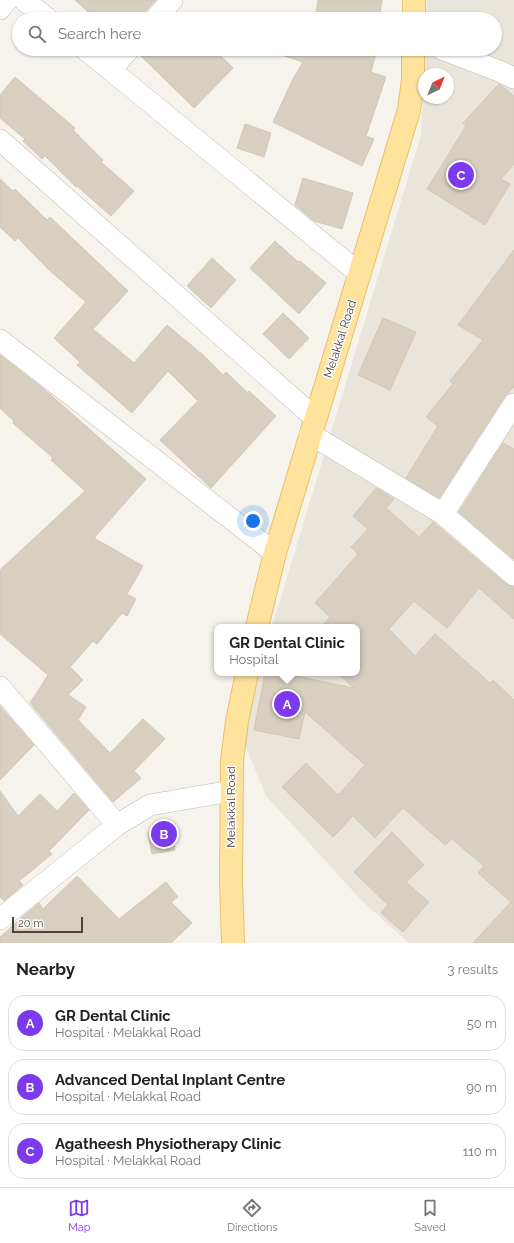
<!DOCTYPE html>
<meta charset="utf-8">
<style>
:root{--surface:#fff;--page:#f6f6f6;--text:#222;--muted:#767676;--line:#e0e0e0;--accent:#7c3aed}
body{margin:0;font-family:Raleway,sans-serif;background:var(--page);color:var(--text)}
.compass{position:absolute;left:418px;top:68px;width:36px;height:36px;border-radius:50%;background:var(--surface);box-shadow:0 1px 3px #0004;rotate:43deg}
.scale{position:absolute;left:12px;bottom:10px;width:71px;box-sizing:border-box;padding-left:4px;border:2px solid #4b4439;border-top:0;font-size:11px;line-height:14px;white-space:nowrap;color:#4b4439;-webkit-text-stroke:3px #fff;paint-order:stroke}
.you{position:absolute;left:253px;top:521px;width:14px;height:14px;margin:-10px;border:3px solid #fff;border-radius:50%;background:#1a73e8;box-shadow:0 0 0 6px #1a73e833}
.badge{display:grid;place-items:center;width:26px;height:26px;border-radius:50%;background:var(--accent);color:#fff;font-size:13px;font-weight:700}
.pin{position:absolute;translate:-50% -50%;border:2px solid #fff;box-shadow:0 1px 4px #0006}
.popup{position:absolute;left:214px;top:624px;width:146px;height:52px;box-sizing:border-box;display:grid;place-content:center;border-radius:8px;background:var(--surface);filter:drop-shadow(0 1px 3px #0005);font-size:13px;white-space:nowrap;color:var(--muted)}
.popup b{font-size:15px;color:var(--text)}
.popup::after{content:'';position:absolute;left:50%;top:100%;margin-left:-8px;border:8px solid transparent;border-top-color:var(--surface)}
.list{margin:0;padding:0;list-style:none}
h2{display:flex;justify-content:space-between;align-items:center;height:52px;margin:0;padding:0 16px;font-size:17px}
h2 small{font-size:13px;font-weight:400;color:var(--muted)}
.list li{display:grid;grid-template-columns:26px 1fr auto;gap:12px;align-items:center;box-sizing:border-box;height:56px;margin:0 8px 8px;padding:0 8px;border:1px solid var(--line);border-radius:16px}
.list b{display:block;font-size:15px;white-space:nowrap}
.list p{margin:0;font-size:13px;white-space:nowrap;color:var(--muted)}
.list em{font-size:13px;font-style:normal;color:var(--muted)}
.icon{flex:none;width:22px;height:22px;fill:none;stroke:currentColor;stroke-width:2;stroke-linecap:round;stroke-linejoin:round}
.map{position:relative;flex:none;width:514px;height:943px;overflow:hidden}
.search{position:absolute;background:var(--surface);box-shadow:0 1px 3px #0004;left:12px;right:12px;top:12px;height:44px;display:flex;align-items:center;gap:10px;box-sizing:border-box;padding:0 14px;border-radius:22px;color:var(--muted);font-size:15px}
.sheet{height:244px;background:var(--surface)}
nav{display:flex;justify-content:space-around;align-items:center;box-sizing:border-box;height:56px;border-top:1px solid var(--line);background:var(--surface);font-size:11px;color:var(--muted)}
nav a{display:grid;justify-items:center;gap:2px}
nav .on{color:var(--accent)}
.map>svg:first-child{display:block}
.residential{fill:#eae5da;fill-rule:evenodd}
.building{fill:#d8cfc1;stroke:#d3c7b4}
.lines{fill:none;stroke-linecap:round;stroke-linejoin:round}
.street-casing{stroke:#c2bbae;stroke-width:22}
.primary-casing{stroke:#e6c16a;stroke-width:24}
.street{stroke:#fff;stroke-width:21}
.primary{stroke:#ffe39c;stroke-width:22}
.labels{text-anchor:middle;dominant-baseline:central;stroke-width:3;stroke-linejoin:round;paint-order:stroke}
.street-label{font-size:12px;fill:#4b4439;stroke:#fff}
</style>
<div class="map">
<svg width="514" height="943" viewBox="0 0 514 943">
<rect width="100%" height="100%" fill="#f6f3ec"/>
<path class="residential" d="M 427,0 L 514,0 L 514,943 L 409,943 L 363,902 L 266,796 L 241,735 L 259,673 L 357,673 L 357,627 L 272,627 L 421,135 L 425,49 L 495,49 L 495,19 L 426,19 ZM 424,74 L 448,74 L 448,98 L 424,98 Z"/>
<path class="building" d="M 75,0 L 156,0 L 146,11 L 143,19 L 96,19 Z
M 318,0 L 382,0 L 379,19 L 315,19 Z
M 177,13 L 183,19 L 171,19 Z
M 141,49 L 214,49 L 233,68 L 194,108 L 139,54 Z
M 263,49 L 377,49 L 371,72 L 386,77 L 366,136 L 374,139 L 362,166 L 273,122 L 293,79 L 303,62 Z
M 15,77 L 75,128 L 73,130 L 103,160 L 101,162 L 134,191 L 111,216 L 77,186 L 76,187 L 45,156 L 42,159 L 23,141 L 25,139 L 0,118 L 0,95 Z
M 499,84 L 514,96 L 514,164 L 501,179 L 510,184 L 485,225 L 427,189 L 466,126 L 463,123 Z
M 245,124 L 271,133 L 264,157 L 237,148 Z
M 303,178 L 353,193 L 342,229 L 314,221 L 295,205 Z
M 0,179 L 13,191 L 15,189 L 47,220 L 50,217 L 128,291 L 93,329 L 134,363 L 167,325 L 203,355 L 223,375 L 226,372 L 248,393 L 249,391 L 276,416 L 211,488 L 160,440 L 198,401 L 168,371 L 132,413 L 77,365 L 80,362 L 54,338 L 86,302 L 48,269 L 18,238 L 15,241 L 0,227 Z
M 275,241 L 298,262 L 300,261 L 326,283 L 299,314 L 250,268 Z
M 514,250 L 514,387 L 504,397 L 439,498 L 406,478 L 438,426 L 426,417 L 453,384 L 450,381 L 483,340 L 458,325 Z
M 212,258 L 236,280 L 211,308 L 187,286 Z
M 283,313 L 309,338 L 289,359 L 263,334 Z
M 383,318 L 416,332 L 390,390 L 358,375 Z
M 0,355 L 45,390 L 146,479 L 94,538 L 143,566 L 127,594 L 136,599 L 127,616 L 122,613 L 97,644 L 93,641 L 70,667 L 83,680 L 68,695 L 86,707 L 78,720 L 110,753 L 143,719 L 165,739 L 134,771 L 141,778 L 113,802 L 30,703 L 48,675 L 0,634 L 0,570 L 85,491 L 51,460 L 53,458 L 13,423 L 14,421 L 0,408 Z
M 503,443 L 514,449 L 514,559 L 459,512 Z
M 376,488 L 394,499 L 386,508 L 419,537 L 433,522 L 506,584 L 514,587 L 514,619 L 479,588 L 447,628 L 414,601 L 389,629 L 415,656 L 435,634 L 490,683 L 493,680 L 514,700 L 514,943 L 473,943 L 511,902 L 478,873 L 484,866 L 452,839 L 445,845 L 403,808 L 375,838 L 353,816 L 333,837 L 282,787 L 306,763 L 338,795 L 365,765 L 305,712 L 299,739 L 254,730 L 265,673 L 281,673 L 354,688 L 337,673 L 357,673 L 357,627 L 321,627 L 330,617 L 315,603 L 358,554 L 351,547 L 368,529 L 353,516 Z
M 0,706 L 34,745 L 0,780 Z
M 0,791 L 18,816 L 40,794 L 57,811 L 74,793 L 89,810 L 49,851 L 52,854 L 19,881 L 23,885 L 4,901 L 0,897 Z
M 171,829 L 175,850 L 152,854 L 148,833 Z
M 392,832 L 424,865 L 406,882 L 429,902 L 403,932 L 381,913 L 388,905 L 354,872 Z
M 77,876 L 119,919 L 166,882 L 178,897 L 171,902 L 192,923 L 171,943 L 0,943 L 0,937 L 21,918 L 39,903 L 43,909 Z"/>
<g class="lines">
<g class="street-casing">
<path id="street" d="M 24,0 L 48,19
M 0,9 L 7,0
M 155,19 L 172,0
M 85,49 L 360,274
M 442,49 L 499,71 L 514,78
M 111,70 L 129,49
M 0,140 L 315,418
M 0,340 L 275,553
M 310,434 L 443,514 L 514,575
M 443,514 L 514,404
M 0,687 L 117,825
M 0,919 L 117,825 L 150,805 L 231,791"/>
</g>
<g class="primary-casing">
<path id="primary" d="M 414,19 L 414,0
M 257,627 L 275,553 L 409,110 L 413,80 L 413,49
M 233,943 L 231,880 L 232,761 L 237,721 L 247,673"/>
</g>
<use href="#street" class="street"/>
<use href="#primary" class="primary"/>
</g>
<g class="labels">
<g class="street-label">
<text transform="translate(340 339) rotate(-72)">Melakkal Road</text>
<text transform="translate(231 807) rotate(-90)">Melakkal Road</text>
</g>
</g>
</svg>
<svg class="compass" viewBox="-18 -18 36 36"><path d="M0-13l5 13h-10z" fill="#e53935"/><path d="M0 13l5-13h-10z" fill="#767676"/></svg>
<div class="scale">20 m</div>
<div class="you"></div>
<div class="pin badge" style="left:287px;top:704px">A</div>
<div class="popup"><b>GR Dental Clinic</b>Hospital</div>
<div class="pin badge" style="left:164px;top:834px">B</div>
<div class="pin badge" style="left:461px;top:175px">C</div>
<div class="search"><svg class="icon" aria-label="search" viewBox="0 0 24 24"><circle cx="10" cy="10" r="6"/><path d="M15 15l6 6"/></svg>Search here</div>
</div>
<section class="sheet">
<h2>Nearby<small>3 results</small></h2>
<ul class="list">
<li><span class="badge">A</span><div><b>GR Dental Clinic</b><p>Hospital · Melakkal Road</p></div><em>50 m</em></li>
<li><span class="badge">B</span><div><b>Advanced Dental Inplant Centre</b><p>Hospital · Melakkal Road</p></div><em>90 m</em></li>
<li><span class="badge">C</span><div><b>Agatheesh Physiotherapy Clinic</b><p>Hospital · Melakkal Road</p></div><em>110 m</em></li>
</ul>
</section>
<nav>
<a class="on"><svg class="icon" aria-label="map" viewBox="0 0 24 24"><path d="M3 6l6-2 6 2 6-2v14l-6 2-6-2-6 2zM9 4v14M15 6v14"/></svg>Map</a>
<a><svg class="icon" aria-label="directions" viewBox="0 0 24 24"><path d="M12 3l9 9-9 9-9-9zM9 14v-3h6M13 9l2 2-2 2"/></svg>Directions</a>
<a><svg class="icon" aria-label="saved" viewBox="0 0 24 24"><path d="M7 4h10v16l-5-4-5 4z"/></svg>Saved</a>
</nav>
